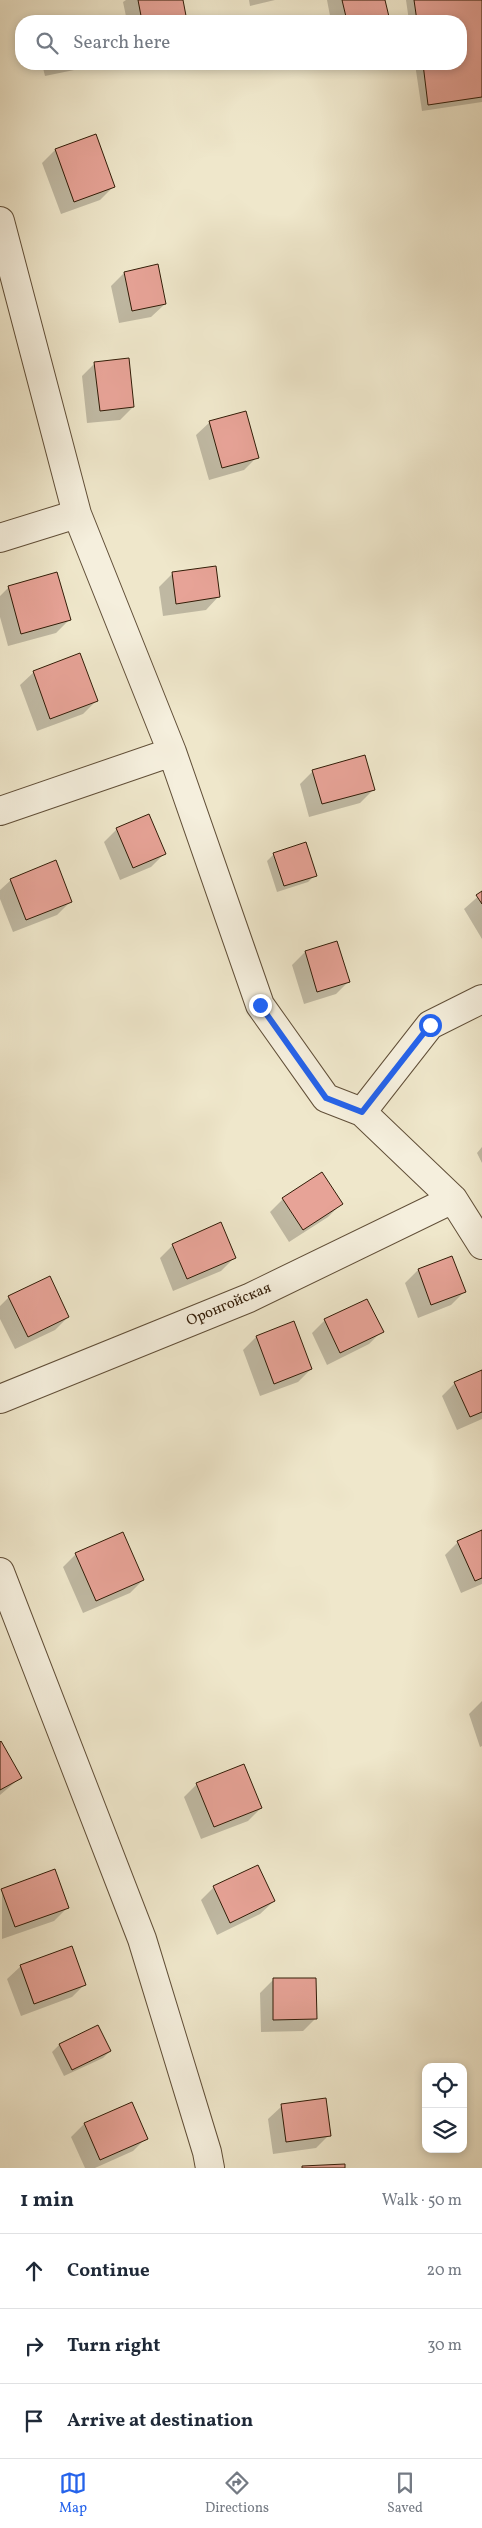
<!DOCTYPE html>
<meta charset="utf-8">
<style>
:root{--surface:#fff;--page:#f6f6f7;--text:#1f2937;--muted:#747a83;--line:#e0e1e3;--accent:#2563eb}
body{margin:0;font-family:Vollkorn,serif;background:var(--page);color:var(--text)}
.controls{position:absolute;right:15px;bottom:15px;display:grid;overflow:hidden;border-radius:10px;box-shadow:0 2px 8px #0003}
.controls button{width:45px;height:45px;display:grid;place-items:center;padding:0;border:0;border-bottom:1px solid var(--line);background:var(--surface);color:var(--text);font:25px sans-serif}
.stop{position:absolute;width:15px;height:15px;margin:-11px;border:4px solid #2563eb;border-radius:50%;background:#fff}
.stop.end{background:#2563eb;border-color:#fff;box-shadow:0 1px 5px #0008}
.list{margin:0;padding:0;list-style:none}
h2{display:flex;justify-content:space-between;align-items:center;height:65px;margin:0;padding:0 20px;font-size:21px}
h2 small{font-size:16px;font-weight:400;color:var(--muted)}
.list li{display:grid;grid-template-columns:32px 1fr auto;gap:15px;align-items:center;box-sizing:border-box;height:75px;padding:0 20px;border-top:1px solid var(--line)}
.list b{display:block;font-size:19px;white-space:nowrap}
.list em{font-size:16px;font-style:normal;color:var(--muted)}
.icon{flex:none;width:28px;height:28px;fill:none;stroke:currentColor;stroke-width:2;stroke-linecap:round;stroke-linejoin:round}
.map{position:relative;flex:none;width:482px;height:2168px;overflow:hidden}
.search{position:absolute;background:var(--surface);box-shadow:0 2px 8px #0003;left:15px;right:15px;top:15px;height:55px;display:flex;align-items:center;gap:12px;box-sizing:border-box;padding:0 18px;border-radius:20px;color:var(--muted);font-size:19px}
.sheet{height:290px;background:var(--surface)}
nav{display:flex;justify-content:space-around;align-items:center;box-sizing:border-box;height:70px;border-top:1px solid var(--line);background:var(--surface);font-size:14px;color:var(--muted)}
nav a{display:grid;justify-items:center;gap:2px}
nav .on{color:var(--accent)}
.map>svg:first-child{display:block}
.shadow{fill:#0003}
.building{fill:#e7a397;stroke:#321c07}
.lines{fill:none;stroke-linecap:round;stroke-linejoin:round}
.minor-casing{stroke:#614f38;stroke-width:30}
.minor{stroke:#f5efdd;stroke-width:28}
.route{stroke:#2563eb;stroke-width:6}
.labels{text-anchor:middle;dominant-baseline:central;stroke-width:5;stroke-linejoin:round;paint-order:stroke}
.street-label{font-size:15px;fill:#321c07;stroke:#f5efdd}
</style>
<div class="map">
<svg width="482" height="2168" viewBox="0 0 482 2168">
<rect width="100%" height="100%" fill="#efe7cb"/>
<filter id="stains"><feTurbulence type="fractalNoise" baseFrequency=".004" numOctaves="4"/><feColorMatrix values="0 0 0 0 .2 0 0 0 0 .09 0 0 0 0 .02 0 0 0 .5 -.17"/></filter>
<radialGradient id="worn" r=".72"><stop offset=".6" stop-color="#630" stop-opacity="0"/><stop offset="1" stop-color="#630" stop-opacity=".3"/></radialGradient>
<path class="shadow" d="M 126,0 L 182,0 L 186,21 L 127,21 L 123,2 Z
M 249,0 L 275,0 L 250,6 Z
M 327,0 L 384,0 L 388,21 L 331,21 Z
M 406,0 L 482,0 L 482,102 L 422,111 L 415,64 L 461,64 L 461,21 L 409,21 Z
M 42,64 L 84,64 L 79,69 L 45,76 Z
M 135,64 L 149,64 L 135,67 Z
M 55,150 L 113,187 L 100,200 L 61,214 L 42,163 Z
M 124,273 L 165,304 L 151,317 L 119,323 L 111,286 Z
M 95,363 L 133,407 L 120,420 L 87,423 L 82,376 Z
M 210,422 L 257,457 L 244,470 L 209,480 L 196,435 Z
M 215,567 L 219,596 L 206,610 L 163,616 L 159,587 L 172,574 Z
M 9,587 L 69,620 L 56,633 L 8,646 L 0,617 L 0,596 Z
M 34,672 L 96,701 L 83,714 L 37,731 L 20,685 Z
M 313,771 L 373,790 L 360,803 L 309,817 L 300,784 Z
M 117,829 L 164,854 L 151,867 L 120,880 L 104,842 Z
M 274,854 L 315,875 L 308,882 L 277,892 L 267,861 Z
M 11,880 L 70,902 L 57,915 L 13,932 L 0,899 L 0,890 Z
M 482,893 L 482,939 L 464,909 Z
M 305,952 L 349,981 L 336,994 L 304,1004 L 292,965 Z
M 482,1147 L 482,1163 L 477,1153 Z
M 283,1199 L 341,1204 L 328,1217 L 289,1242 L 270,1212 Z
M 173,1245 L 235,1257 L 221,1271 L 173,1291 L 160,1258 Z
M 418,1270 L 464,1292 L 451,1305 L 418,1318 L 405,1283 Z
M 9,1297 L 68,1317 L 55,1330 L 15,1349 L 0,1319 L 0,1306 Z
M 325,1320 L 382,1331 L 369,1344 L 327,1365 L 312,1333 Z
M 294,1323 L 311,1369 L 298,1382 L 260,1396 L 243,1350 L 256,1337 Z
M 482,1371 L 482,1419 L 457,1430 L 442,1396 L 455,1383 Z
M 482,1532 L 482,1584 L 461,1593 L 445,1555 L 458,1542 Z
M 76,1554 L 143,1580 L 130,1593 L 83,1613 L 63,1567 Z
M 482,1701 L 482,1746 L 480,1747 L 469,1714 Z
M 0,1743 L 20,1778 L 0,1795 Z
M 197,1784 L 261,1808 L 248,1821 L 201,1839 L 184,1797 Z
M 214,1887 L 274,1901 L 260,1914 L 217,1935 L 201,1900 Z
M 2,1890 L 67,1908 L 54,1921 L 2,1939 Z
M 21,1966 L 85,1984 L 72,1997 L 21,2016 L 7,1979 Z
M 273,1980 L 316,2018 L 303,2031 L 261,2032 L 260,1993 Z
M 97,2027 L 110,2051 L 103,2058 L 64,2076 L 52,2052 L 59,2045 Z
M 131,2104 L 146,2138 L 133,2151 L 95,2168 L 85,2168 L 71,2137 L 84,2124 Z
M 282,2106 L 329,2135 L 316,2148 L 273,2154 L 268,2119 Z"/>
<path class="building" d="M 138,0 L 183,0 L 187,21 L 142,21 Z
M 342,0 L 385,0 L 390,21 L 347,21 Z
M 414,0 L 482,0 L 482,97 L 428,105 L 423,64 L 461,64 L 461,21 L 417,21 Z
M 96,134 L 115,187 L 74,202 L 55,149 Z
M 158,264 L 166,304 L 132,311 L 124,272 Z
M 129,358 L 134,407 L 100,411 L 94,362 Z
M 246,411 L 259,458 L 222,468 L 209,421 Z
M 216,566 L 220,597 L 176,604 L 172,572 Z
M 57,572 L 71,620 L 21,634 L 8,586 Z
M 80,653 L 98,701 L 50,719 L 33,671 Z
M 365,755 L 375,790 L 322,804 L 312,770 Z
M 149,814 L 166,854 L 133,868 L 116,828 Z
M 306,842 L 317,876 L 284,886 L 273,853 Z
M 56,860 L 72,902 L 26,920 L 10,879 Z
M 482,891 L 482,904 L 476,895 Z
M 337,941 L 350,982 L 317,992 L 305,951 Z
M 322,1172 L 343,1204 L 303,1230 L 282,1198 Z
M 221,1222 L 236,1258 L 187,1279 L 172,1244 Z
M 452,1256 L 466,1292 L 431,1305 L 418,1269 Z
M 50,1276 L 69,1317 L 28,1337 L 8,1296 Z
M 367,1299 L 384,1332 L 340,1353 L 324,1319 Z
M 294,1321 L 312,1369 L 274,1384 L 256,1336 Z
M 482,1370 L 482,1412 L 470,1417 L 454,1382 Z
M 482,1530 L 482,1578 L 475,1581 L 457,1541 Z
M 123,1532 L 144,1580 L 96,1601 L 75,1553 Z
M 1,1741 L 22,1778 L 0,1790 L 0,1742 Z
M 244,1764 L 262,1808 L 214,1827 L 196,1783 Z
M 258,1865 L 275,1901 L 230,1923 L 213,1886 Z
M 55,1869 L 69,1908 L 15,1927 L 1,1889 Z
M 72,1946 L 86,1985 L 34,2004 L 20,1965 Z
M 273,1978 L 316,1978 L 317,2019 L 273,2020 Z
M 98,2025 L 111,2051 L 72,2070 L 59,2044 Z
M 326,2098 L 331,2136 L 286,2142 L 281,2104 Z
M 132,2102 L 148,2139 L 100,2160 L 84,2123 Z
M 345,2164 L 345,2168 L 302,2168 L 302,2166 Z"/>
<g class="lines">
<g class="minor-casing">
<path id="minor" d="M 0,221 L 77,514 L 172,752 L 260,1005 L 326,1098 L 362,1112 L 453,1199 L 482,1245
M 0,538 L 77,514
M 0,811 L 172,752
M 362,1112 L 430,1025 L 482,999
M 0,1399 L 249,1298 L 453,1199
M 0,1572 L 142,1939 L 207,2152 L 210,2168"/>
</g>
<use href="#minor" class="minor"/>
</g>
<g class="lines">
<path class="route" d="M 260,1005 L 326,1098 L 362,1112 L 430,1025"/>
</g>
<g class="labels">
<g class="street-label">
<text transform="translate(229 1305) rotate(-23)">Оронгойская</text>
</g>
</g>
<rect width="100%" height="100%" filter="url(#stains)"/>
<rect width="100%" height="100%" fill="url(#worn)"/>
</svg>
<div class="controls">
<button><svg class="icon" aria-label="locate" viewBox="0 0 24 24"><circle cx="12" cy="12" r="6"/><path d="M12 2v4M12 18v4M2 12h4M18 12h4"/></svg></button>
<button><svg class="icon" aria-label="layers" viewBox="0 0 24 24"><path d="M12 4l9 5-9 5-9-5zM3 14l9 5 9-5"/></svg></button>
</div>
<div class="stop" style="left:430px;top:1025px"></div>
<div class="stop end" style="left:260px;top:1005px"></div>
<div class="search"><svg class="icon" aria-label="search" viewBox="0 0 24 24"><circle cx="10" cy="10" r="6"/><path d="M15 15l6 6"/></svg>Search here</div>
</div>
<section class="sheet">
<h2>1 min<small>Walk · 50 m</small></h2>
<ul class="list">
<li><svg class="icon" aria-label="ahead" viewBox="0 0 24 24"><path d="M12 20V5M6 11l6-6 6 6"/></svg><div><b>Continue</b></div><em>20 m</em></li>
<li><svg class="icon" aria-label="right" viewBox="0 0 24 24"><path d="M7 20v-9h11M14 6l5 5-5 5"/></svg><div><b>Turn right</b></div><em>30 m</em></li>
<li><svg class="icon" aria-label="arrive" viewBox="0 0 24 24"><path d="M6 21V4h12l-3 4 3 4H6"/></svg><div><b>Arrive at destination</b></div></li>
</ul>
</section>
<nav>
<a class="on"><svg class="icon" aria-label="map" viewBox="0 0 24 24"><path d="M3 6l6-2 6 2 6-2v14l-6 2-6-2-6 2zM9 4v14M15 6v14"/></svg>Map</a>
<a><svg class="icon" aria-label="directions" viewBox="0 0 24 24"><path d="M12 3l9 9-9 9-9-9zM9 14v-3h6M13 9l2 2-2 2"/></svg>Directions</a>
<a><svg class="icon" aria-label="saved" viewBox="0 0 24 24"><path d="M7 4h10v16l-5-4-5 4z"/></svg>Saved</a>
</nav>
